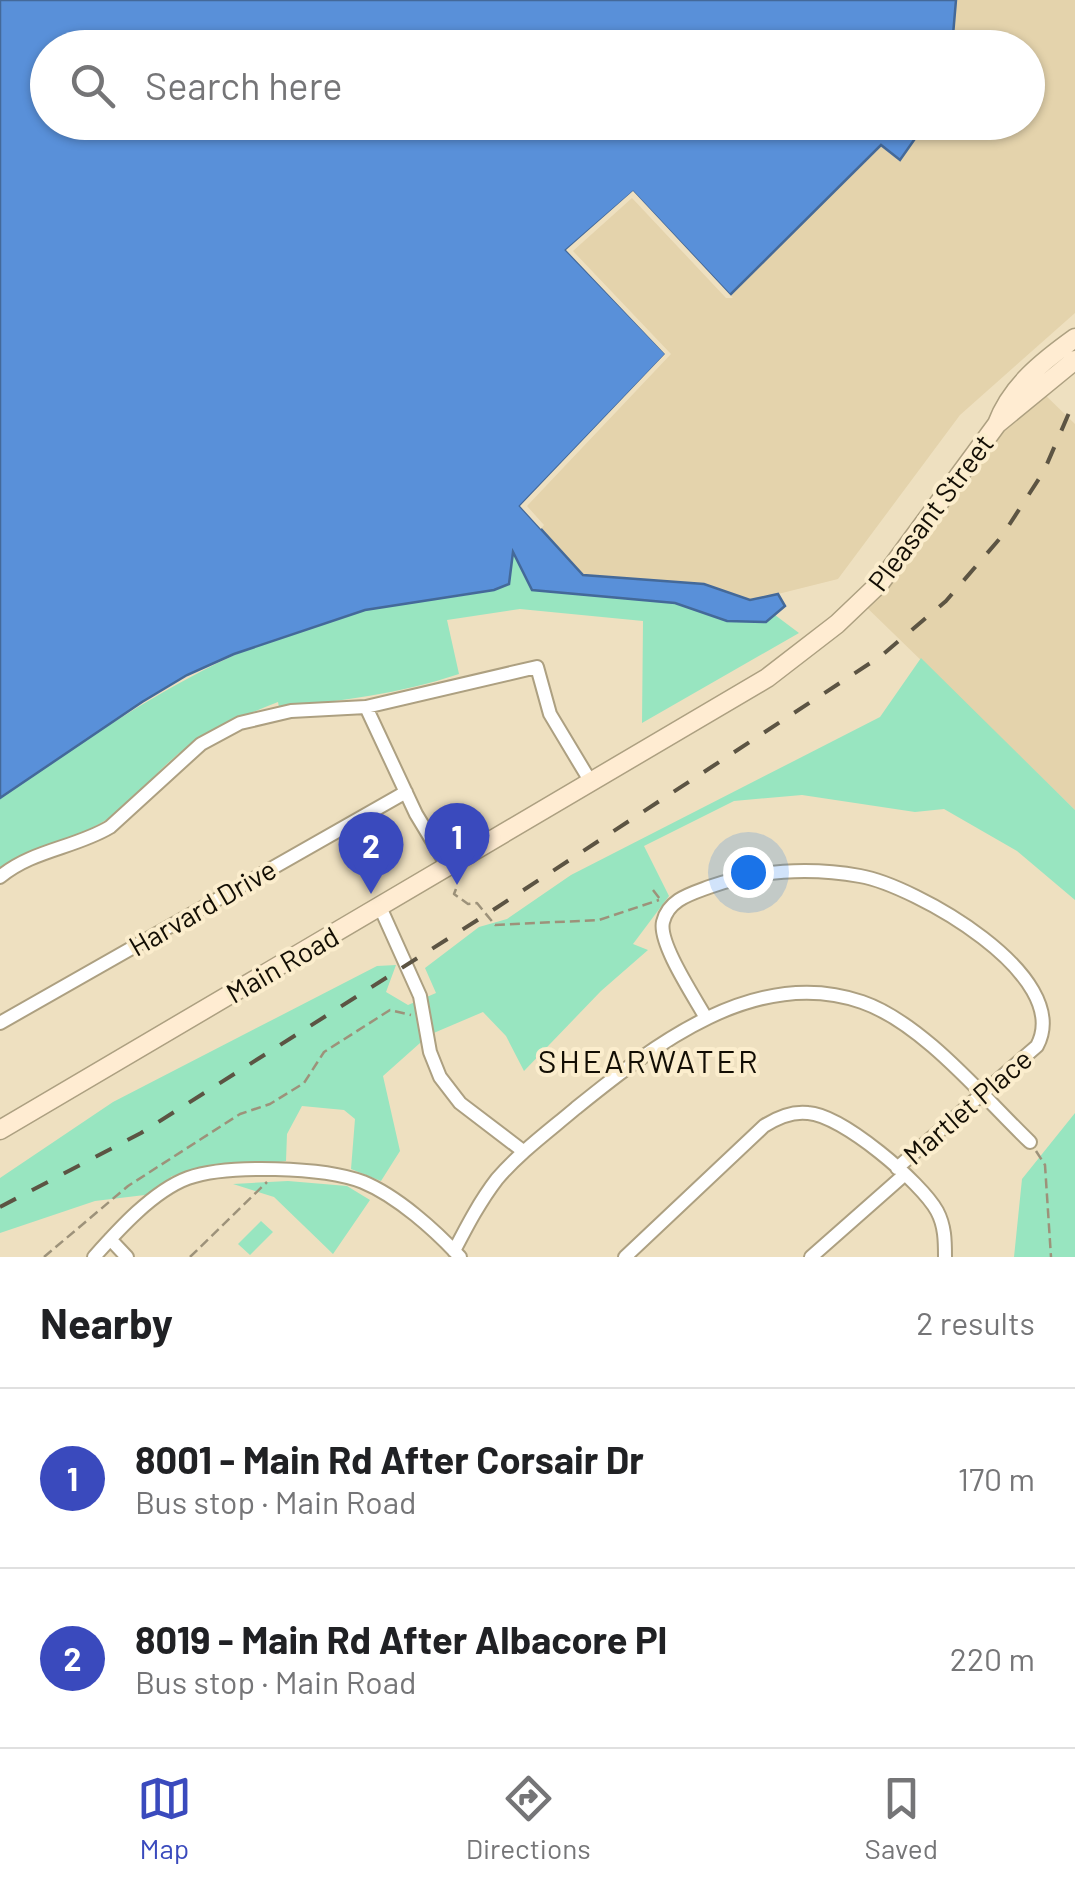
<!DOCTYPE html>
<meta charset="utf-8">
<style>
:root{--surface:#fff;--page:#f2f2f2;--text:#202124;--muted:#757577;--line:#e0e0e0;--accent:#3a4abd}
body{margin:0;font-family:Barlow,sans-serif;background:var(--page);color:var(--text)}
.you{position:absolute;left:748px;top:872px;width:35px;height:35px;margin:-25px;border:8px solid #fff;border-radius:50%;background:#1a73e8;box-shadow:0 0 0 15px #1a73e833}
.badge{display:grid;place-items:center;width:65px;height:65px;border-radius:50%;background:var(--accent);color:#fff;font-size:32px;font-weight:700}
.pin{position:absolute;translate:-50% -82px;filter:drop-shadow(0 2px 5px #0008)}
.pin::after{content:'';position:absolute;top:52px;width:35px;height:30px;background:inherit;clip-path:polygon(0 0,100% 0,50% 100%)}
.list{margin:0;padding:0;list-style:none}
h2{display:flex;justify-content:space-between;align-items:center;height:130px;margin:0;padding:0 40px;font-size:42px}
h2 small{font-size:32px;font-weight:400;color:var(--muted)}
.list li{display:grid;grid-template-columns:65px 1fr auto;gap:30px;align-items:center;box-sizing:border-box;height:180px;padding:0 40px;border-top:2px solid var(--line)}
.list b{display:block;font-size:38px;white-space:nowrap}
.list p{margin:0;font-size:32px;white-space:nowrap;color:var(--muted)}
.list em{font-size:32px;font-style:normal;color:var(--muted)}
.icon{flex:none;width:55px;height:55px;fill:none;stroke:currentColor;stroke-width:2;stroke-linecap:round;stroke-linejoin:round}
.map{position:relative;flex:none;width:1075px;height:1257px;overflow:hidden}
.search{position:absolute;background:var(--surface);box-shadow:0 2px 8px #0004;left:30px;right:30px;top:30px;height:110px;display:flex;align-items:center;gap:25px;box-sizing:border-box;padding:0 35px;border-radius:55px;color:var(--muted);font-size:38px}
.sheet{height:490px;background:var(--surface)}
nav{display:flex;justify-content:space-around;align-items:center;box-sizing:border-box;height:140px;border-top:2px solid var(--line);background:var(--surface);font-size:28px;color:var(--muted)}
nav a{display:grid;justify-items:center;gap:5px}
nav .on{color:var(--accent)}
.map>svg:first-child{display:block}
.built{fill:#e4d3ac}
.green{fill:#98e5c0}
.water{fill:#5990d9;stroke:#446999;stroke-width:2.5}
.pier{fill:#eee0c0}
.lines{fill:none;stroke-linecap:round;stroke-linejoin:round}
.street-casing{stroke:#ada081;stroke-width:16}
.secondary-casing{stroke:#ada081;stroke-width:21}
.path{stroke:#9d927a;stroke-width:2.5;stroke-dasharray:10 5;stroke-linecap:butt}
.street{stroke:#fff;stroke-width:12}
.secondary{stroke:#ffecd2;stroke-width:18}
.rail{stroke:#5c5443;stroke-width:4;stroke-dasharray:18 18;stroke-linecap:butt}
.labels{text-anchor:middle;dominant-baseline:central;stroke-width:8;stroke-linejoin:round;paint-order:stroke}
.street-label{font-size:28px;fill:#130e04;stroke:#fbedcd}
.quarter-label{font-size:32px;letter-spacing:2.5px;fill:#130e04;stroke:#fbedcd}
</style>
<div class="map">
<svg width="1075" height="1257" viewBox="0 0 1075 1257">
<rect width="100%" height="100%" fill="#eee0c0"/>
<path class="built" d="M 956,0 L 1075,0 L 1075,313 L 960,415 L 838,579 L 750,601 L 704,584 L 583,575 L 520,506 L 566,250 L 633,191 L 881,145 L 900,160 L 926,123 L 1028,122 L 1028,48 L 952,47 Z
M 1038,388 L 1075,424 L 1075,810 L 858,599 Z"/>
<path class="green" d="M 513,552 L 532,590 L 675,603 L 728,621 L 765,622 L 775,615 L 799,633 L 642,723 L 643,621 L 520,609 L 447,620 L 459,674 C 399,694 341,701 279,707 L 278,702 C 238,718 201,732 169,762 C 152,777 137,797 119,811 C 83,839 37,845 0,869 L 0,798 C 117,719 224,642 365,610 C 407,600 451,600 494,590 L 511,570 Z
M 921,658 L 1075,810 L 1075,900 L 1017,851 L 944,809 L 915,812 L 802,795 L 734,801 L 644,846 L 669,896 L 633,944 L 648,950 L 601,991 L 524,1071 L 506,1036 L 483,1012 L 429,1035 L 383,1076 L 400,1151 L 381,1181 L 351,1169 L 355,1119 L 344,1110 L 302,1106 L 287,1134 L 286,1161 L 172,1176 L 153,1194 L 95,1201 L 0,1233 L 0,1178 L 113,1102 L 377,966 L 396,965 L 386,992 L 408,1005 L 436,993 L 425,968 L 479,927 L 507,919 L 571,875 L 880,717 Z
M 1075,1113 L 1075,1257 L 1014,1257 L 1022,1179 Z
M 288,1181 L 347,1186 L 370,1200 L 333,1254 L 274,1197 L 233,1184 Z
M 261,1221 L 273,1232 L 250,1255 L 238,1244 Z"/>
<path class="water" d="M 0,0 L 956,0 L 952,47 L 48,48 L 48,122 L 926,123 L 900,160 L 881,145 L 730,295 L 633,192 L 566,250 L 666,354 L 520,506 L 583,575 L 704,584 L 750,600 L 778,594 L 785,606 L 766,622 L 727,621 L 675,603 L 532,590 L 513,552 L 509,584 L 494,590 L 365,610 L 234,654 L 187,675 L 142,702 L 0,798 Z"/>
<path class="pier" d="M 633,191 L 733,298 L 726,298 L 632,198 L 573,251 L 671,354 L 527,506 L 544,525 L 541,529 L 520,506 L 665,354 L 566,250 Z"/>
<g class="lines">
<g class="street-casing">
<path id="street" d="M 366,707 L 416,814 L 448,867
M 0,877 C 32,850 75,848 110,827 L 201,744 L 240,723 L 291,711 L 366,707 L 537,667 L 550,714 L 589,779
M 380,907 L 420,996 L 430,1052 L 440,1077 L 460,1103 L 523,1151
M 706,1018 C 695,998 658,943 663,922 C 668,900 690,894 709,887 C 756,870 810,867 860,876 C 913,885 1075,975 1037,1046 L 897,1168
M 0,1023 L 406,792
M 110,1239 L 127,1257
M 454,1251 C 467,1226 480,1201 497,1179 C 520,1152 549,1131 576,1108 C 654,1045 756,965 862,1002 C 923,1023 984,1098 1030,1142
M 94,1257 C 118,1230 153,1191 188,1178 C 227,1164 324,1167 363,1182 C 397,1196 435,1230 460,1257
M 625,1257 L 764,1126 C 778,1117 792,1111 808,1113 C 842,1115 921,1182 937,1211 C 945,1226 945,1241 945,1257
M 811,1257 L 904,1175"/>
</g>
<g class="secondary-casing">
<path id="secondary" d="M 997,424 L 1075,360
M 0,1130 L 767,678 L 837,624 L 880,583 L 997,424 C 1011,386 1043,361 1075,338"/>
</g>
<path class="path" d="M 456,889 L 454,894 L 468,904 L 477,903 L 495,925 L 599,920 L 659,900
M 653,890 L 660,899
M 1036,1151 L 1045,1165 L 1051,1257
M 44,1257 L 128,1186 L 240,1114 L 270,1104 L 304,1083 L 324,1052 L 390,1010 L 411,1015
M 190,1257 L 267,1182"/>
<use href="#street" class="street"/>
<use href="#secondary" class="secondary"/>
<path class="rail" d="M 0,1207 L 141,1133 L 487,914 L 881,656 L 946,601 L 1002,536 L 1044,471 L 1075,399"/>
</g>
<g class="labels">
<g class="street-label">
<text transform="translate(930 512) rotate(-53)">Pleasant Street</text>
<text transform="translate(202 907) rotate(-30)">Harvard Drive</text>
<text transform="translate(282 964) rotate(-30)">Main Road</text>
<text transform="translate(967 1106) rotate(-41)">Martlet Place</text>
</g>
<g class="quarter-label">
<text x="649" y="1060">SHEARWATER</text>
</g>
</g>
</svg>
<div class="you"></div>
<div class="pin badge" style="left:457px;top:885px">1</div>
<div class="pin badge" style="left:371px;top:894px">2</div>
<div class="search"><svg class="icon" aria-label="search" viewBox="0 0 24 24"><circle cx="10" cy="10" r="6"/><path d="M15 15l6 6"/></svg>Search here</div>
</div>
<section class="sheet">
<h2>Nearby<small>2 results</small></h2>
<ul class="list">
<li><span class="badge">1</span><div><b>8001 - Main Rd After Corsair Dr</b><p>Bus stop · Main Road</p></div><em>170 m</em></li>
<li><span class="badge">2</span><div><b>8019 - Main Rd After Albacore Pl</b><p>Bus stop · Main Road</p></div><em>220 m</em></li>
</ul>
</section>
<nav>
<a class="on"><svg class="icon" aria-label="map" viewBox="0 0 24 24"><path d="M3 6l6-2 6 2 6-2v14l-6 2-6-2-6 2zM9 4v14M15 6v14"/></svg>Map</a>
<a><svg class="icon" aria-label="directions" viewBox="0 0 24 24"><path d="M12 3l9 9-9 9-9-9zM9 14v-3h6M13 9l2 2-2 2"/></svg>Directions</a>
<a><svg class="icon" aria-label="saved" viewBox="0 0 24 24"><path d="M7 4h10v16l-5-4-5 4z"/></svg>Saved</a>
</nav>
